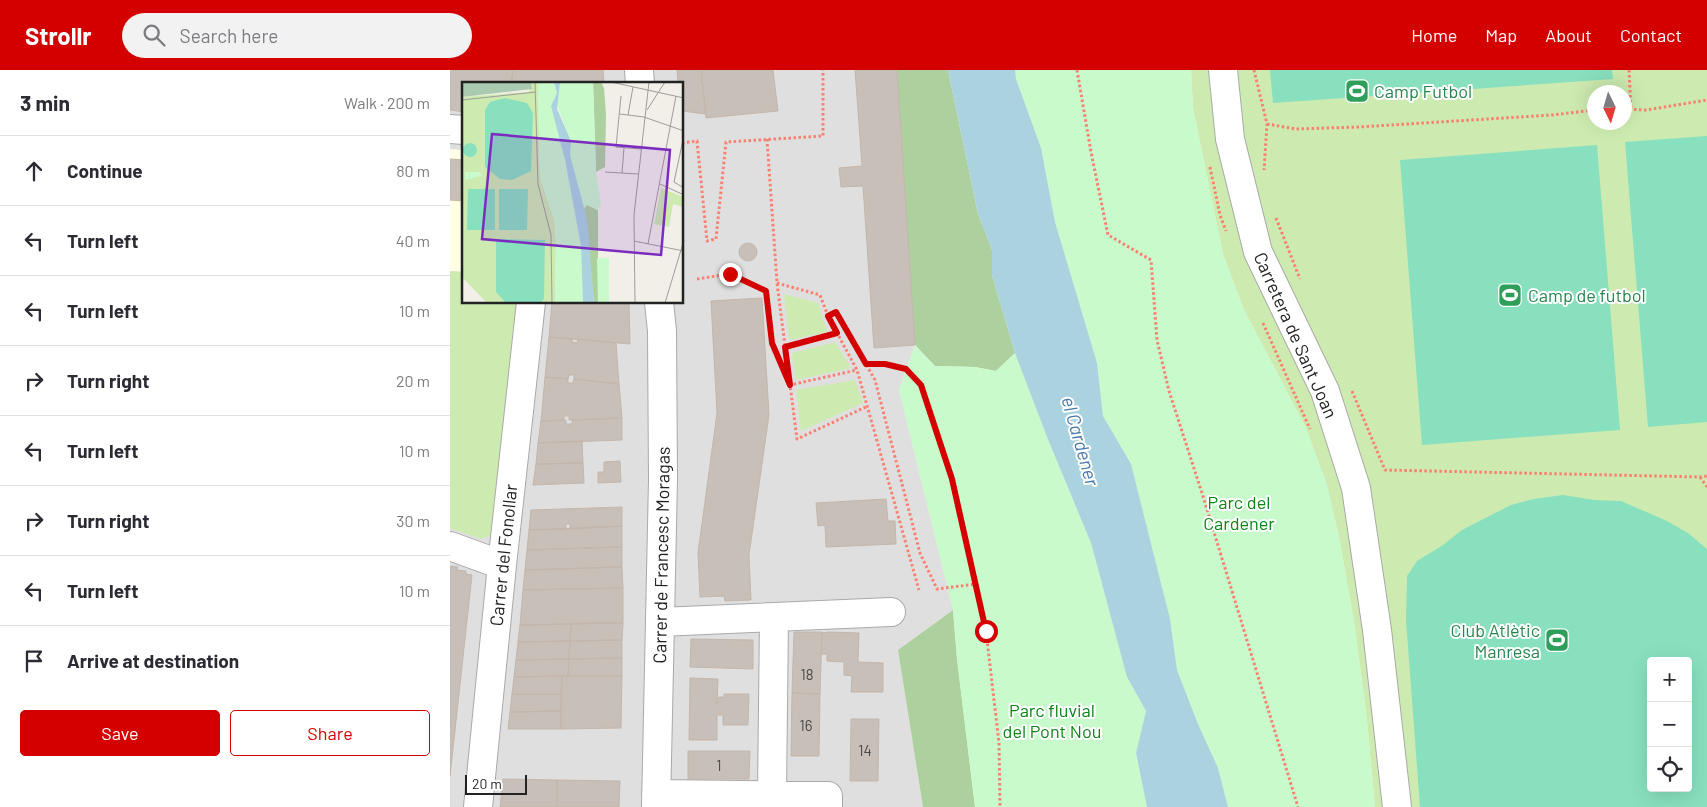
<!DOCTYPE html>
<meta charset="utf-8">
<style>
:root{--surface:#fff;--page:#f2f2f3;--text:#2b2b33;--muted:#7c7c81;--line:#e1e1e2;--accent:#d40000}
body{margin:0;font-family:Barlow,sans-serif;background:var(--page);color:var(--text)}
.controls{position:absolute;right:15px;bottom:15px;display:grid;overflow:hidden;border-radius:5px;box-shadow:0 5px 20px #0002}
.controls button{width:45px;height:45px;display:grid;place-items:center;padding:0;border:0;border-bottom:1px solid var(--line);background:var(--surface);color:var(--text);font:25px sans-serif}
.compass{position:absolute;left:1137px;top:15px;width:45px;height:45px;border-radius:50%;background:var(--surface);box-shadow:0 5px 20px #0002;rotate:175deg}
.scale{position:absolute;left:15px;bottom:12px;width:62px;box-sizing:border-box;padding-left:5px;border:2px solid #222;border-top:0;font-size:14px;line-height:18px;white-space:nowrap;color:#222;-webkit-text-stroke:4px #fff;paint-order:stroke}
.stop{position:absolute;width:15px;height:15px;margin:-11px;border:4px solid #d40000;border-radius:50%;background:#fff}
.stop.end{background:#d40000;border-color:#fff;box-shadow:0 1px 5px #0008}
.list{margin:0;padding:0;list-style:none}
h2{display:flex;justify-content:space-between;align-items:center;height:65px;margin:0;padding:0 20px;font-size:21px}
h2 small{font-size:16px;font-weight:400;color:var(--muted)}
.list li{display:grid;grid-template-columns:32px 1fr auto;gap:15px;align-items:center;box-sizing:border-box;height:70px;padding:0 20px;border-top:1px solid var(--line)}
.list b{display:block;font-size:19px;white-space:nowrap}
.list em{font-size:16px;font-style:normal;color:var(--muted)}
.actions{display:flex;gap:10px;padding:15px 20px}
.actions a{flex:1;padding:11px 0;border:1px solid var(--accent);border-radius:5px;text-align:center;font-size:18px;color:var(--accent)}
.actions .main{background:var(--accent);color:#fff}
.icon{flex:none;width:28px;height:28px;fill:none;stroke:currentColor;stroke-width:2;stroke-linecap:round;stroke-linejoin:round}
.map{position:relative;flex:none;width:1257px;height:737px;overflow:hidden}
header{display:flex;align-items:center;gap:30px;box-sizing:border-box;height:70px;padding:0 25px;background:var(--accent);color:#fff}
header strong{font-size:24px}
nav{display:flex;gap:28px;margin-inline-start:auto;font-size:18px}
.search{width:350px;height:45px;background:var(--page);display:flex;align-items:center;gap:12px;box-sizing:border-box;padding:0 18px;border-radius:28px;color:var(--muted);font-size:19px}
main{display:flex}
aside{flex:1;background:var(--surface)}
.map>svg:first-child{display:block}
.residential{fill:#e0dfdf;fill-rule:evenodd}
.education{fill:#ffffe5}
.grass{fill:#cdebb0;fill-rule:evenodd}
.forest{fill:#add19e}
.park{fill:#c8facc}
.pitch{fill:#88e0be;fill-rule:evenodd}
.water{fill:#aad3df}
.building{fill:#c7bfb8;stroke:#c4b6ab}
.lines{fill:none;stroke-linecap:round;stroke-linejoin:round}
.minor-casing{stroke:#a9a9a9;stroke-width:30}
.path{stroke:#fa8072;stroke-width:3;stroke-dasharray:2.5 2.5;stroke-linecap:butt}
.minor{stroke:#fff;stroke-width:28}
.route{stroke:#d40000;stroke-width:6}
.labels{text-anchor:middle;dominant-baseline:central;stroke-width:4;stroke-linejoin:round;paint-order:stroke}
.number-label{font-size:15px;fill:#4b4948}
.leisure-label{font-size:18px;fill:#27864d;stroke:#fff;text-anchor:start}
.street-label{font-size:18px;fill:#222;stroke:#fff}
.park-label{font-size:18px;fill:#0c8416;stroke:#fff}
.water-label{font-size:19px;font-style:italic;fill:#4a7aab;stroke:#fff}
.inset-road{fill:none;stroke:#9f9d99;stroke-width:1}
.view{fill:#7b2cbf;fill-opacity:0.15;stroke:#7b2cbf;stroke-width:2.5}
.inset-edge{fill:none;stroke:#222;stroke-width:2.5}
</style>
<header>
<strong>Strollr</strong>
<div class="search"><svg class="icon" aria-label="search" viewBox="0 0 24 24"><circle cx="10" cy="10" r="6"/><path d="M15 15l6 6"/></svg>Search here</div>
<nav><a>Home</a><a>Map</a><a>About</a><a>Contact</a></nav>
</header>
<main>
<aside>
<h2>3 min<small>Walk · 200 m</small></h2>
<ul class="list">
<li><svg class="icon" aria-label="ahead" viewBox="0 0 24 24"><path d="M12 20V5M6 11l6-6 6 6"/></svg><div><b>Continue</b></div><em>80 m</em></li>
<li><svg class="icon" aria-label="left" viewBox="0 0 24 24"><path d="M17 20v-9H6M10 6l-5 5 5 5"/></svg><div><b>Turn left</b></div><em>40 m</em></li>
<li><svg class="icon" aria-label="left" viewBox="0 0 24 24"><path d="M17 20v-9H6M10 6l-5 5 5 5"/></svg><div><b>Turn left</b></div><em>10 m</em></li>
<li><svg class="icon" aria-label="right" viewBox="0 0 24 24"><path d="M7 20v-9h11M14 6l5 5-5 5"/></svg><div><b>Turn right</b></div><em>20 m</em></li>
<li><svg class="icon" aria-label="left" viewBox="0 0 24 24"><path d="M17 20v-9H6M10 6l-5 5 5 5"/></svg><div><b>Turn left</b></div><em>10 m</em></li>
<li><svg class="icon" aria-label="right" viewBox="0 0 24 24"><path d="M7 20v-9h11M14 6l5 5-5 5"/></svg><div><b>Turn right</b></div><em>30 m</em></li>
<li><svg class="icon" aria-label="left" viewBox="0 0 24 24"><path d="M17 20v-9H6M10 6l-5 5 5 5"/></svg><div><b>Turn left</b></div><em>10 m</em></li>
<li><svg class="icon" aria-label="arrive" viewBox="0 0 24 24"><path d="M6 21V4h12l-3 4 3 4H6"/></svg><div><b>Arrive at destination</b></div></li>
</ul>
<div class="actions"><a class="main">Save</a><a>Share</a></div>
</aside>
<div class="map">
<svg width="1257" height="737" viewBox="0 0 1257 737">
<rect width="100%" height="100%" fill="#f2efe9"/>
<path class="residential" d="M 0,0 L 447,0 L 465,275 L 449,320 L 503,540 L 448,580 L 473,737 L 0,737 ZM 14,14 L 232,14 L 232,232 L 14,232 Z"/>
<path class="education" d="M 0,79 L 14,80 L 14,202 L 0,201 Z"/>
<path class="grass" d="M 741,0 L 1257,0 L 1257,737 L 925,737 L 917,651 L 905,558 L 890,472 L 877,415 L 856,358 L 794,240 L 773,184 L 743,38 ZM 1144,22 L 1174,22 L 1174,52 L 1144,52 ZM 1201,591 L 1238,591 L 1238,718 L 1201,718 Z
M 0,201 L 14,202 L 14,232 L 66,233 L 44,455 L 40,466 L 31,469 L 0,458 Z
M 334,224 L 368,233 L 377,262 L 339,270 Z
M 385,272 L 401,298 L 346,310 L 342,283 Z
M 405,310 L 413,333 L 351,361 L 346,320 Z"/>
<path class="forest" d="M 447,0 L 498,0 L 528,144 L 542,180 L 542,205 L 565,283 L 546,301 L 525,297 L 485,296 L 465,275 Z
M 503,540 L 507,589 L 525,737 L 473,737 L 448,580 Z"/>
<path class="park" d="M 565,0 L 741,0 L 743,38 L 773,184 L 794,240 L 856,358 L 877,415 L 890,472 L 905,558 L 917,651 L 925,737 L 778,737 L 768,698 L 748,654 L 727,600 L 720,549 L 681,394 L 653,346 L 647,293 L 605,152 L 591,78 L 566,9 Z
M 465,275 L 485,296 L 525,297 L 546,301 L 565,283 L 597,367 L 641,473 L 677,607 L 696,641 L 686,683 L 697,737 L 525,737 L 507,589 L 503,540 L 449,320 Z"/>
<path class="pitch" d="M 820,0 L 1162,0 L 1163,9 L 823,33 Z
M 1257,66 L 1257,352 L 1198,357 L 1175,72 Z
M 1147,75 L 1170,360 L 972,375 L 950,90 Z
M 1113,425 L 1144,430 L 1171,431 L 1217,451 L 1238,463 L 1257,479 L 1257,737 L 970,737 L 956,550 L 957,506 L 967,491 L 993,475 L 1012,460 L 1061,435 L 1084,429 ZM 1201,591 L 1238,591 L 1238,718 L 1201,718 Z"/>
<path class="water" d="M 498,0 L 565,0 L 566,9 L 591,78 L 605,152 L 647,293 L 653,346 L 681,394 L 720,549 L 727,600 L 748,654 L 768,698 L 778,737 L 697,737 L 686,683 L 696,641 L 677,607 L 641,473 L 597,367 L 565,283 L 542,205 L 542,180 L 528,144 Z"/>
<path class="building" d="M 0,0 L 63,0 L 61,14 L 14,14 L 14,42 L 0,40 Z
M 63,0 L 153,0 L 154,14 L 61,14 Z
M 227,0 L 251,0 L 256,44 L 232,41 L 232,14 L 228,14 Z
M 251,0 L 323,0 L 328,41 L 256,48 Z
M 405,0 L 447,0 L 465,275 L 424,278 L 413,116 L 391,117 L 389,98 L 412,96 Z
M 0,89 L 14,90 L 14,131 L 0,130 Z
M289 182a9 9 0 1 1 18 0a9 9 0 1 1-18 0Z
M 312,228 L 319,345 L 299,485 L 301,530 L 275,531 L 274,526 L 250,527 L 248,483 L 267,343 L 261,231 Z
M 102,232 L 179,232 L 180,274 L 99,267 Z
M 99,267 L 122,269 L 122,272 L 127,273 L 128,269 L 166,273 L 169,314 L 124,309 L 124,305 L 119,305 L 118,309 L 95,307 Z
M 95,307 L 118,309 L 118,313 L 123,313 L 124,309 L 169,314 L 172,348 L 122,350 L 119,350 L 119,346 L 114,346 L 114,350 L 91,351 Z
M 172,348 L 172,370 L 88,373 L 91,351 L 116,350 L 116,354 L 122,354 L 122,350 Z
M 132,371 L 133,393 L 86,394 L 88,373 Z
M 170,391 L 171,412 L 148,413 L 148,402 L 154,402 L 154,392 Z
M 133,393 L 134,413 L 83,415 L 86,394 Z
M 436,429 L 438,451 L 445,451 L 446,474 L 376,477 L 375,455 L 368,456 L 366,433 Z
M 172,437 L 172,456 L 120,459 L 120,454 L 116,454 L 116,459 L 79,460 L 81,440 Z
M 172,456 L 172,477 L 77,480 L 79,460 Z
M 172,477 L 172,497 L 75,500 L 77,480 Z
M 0,496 L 8,497 L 7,500 L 16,501 L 16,504 L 22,505 L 0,706 Z
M 172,497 L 173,518 L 73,520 L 75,500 Z
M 173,518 L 173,553 L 70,555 L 73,520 Z
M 141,553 L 173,553 L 172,570 L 120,571 L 121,554 Z
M 121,554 L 120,571 L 68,572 L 70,555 Z
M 344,562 L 372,562 L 370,624 L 342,623 Z
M 378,562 L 409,563 L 408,592 L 433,593 L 433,622 L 401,622 L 402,606 L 394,605 L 394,592 L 377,591 L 377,584 L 371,584 L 372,563 Z
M 241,569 L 303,570 L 303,599 L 240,597 Z
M 172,570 L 172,588 L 119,589 L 120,571 Z
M 120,571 L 119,589 L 66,590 L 68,572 Z
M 172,588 L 172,606 L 118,606 L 119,589 Z
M 119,589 L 118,606 L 64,607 L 66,590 Z
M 112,606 L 172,606 L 171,658 L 111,659 Z
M 112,606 L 111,624 L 62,624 L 64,607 Z
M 240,608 L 268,609 L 267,634 L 269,627 L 274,627 L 274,624 L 299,624 L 298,655 L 273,655 L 273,645 L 267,645 L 267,670 L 239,670 Z
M 342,623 L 370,624 L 369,686 L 341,686 Z
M 62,624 L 111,624 L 111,641 L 60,642 Z
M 111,641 L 111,659 L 58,659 L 60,642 Z
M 401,649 L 429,649 L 428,711 L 400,711 Z
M 238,681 L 300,681 L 299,709 L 238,709 Z
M 53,709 L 107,710 L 107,737 L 50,737 Z
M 107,710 L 170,711 L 169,737 L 107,737 Z"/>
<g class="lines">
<g class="minor-casing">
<path id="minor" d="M 189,0 L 190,14
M 773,0 L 780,69 L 808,182 L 875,321 L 906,418 L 927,560 L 947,737
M 0,59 L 14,60
M 0,476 L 52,495
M 210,552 L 441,542
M 206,724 L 378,726 L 378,737
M 322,725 L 324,547
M 28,737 L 52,495 L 81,232
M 206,737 L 213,410 L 212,261 L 209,232"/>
</g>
<path class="path" d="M 627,0 L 641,82 L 658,165 L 701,190 L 707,270 L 719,321 L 752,423 L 848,737
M 804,0 L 817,54 L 814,100
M 1179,0 L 1181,39
M 1174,39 L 1196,40 L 1257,30
M 817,54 L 846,59 L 909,57 L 1102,45 L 1144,40
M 317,69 L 327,213 L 347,369 L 418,336
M 232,73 L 247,71 L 257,171 L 266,169 L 276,72 L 373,66 L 373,0
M 760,97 L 770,145 L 776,161
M 826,148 L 850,209
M 247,209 L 280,204 L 316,221 L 322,273 L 340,315 L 407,300
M 327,213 L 370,225 L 378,246 L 407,300 L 469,520
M 378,246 L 386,242 L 425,310 L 470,483 L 487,519 L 526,514
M 813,253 L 860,359
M 335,277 L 387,263
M 416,294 L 435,294 L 456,299 L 471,315 L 502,409 L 536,561 L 549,673 L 550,737
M 902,321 L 935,400 L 1250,407 L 1257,406
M 1250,407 L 1257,417"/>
<use href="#minor" class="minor"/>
</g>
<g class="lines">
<path class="route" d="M 280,204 L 316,221 L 322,273 L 340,315 L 335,277 L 387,263 L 378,246 L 386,242 L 416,294 L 435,294 L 456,299 L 471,315 L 502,409 L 536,561"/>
</g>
<defs>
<g id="stadium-square" transform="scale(1.25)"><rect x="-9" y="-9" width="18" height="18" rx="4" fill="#2e9e5b" stroke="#fff"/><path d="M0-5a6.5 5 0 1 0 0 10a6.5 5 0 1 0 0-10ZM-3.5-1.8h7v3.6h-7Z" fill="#fff"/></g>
</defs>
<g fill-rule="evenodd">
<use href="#stadium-square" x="907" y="21"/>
<use href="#stadium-square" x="1060" y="225"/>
<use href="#stadium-square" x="1107" y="570"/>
</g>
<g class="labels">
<g class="number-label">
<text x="357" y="604">18</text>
<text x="356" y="655">16</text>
<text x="415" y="680">14</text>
<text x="269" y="695">1</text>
</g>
<g class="leisure-label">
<text x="924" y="21">Camp Futbol</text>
<text x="1078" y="225">Camp de futbol</text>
<text x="1090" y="560" text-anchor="end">Club Atlètic<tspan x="1090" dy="21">Manresa</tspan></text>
</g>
<g class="street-label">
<text transform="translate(846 265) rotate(66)">Carretera de Sant Joan</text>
<text transform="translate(53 485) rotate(-84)">Carrer del Fonollar</text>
<text transform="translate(211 485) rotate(-89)">Carrer de Francesc Moragas</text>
</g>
<g class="park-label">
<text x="789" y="432">Parc del<tspan x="789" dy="21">Cardener</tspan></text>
<text x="602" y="640">Parc fluvial<tspan x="602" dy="21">del Pont Nou</tspan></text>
</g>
<g class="water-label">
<text transform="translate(631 371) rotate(74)">el Cardener</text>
</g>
</g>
<g transform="translate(12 12)">
<rect width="221" height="221" fill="#f2efe9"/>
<path d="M 69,0 L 76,0 L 78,95 L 92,137 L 94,158 L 93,221 L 25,221 L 0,195 L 0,15 L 67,10 ZM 199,106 L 221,115 L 221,125 L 211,122 L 207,145 L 192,142 Z" fill="#cdebb0"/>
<path d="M 131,0 L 139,0 L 142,6 L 144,33 L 143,85 L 134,90 ZM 125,123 L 136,128 L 136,221 L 132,221 L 122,126 Z" fill="#add19e"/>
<path d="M 0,0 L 69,0 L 70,7 L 0,15 Z" fill="#aacbaf"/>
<path d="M 76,0 L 93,2 L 95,11 L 89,24 L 103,78 L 119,164 L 121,221 L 93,221 L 94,158 L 92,137 L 78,95 ZM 98,0 L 131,0 L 134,90 L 139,122 L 136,128 L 125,123 L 122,126 L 114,98 L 108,73 L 109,59 L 94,21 ZM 3,90 L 18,90 L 20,94 L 3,98 ZM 135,176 L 147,176 L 147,221 L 136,221 Z" fill="#c8facc"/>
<path d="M 43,16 L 65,21 L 71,31 L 69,89 L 50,98 L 38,97 L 23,85 L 23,28 L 28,20 ZM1 68a7 7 0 1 1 14 0a7 7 0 1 1-14 0ZM 6,107 L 33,107 L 33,148 L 5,148 ZM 37,107 L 66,107 L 65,148 L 37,148 ZM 34,157 L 83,158 L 82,217 L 78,221 L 44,221 L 34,210 Z" fill="#88e0be"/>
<path d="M 92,0 L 98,0 L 95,27 L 109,59 L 108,73 L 125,137 L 132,221 L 121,221 L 119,164 L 103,78 L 89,24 L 95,11 Z" fill="#aad3df"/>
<path class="inset-road" d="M 73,0 L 76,102 L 89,153 L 90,221M 149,0 L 222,16M 159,14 L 154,65 L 179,67M 0,18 L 74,10M 185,28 L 203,0M 158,32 L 182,35 L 222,49M 166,33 L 171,5M 222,53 L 212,100 L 222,106M 143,90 L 176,92M 160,91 L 162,66M 198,102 L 222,113M 172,159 L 222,169M 186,162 L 214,14M 173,221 L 172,133 L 187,0M 203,221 L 222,158"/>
<path class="view" d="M 30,52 L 208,68 L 199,173 L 20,157 Z"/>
<rect width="221" height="221" class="inset-edge"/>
</g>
</svg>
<div class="controls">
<button>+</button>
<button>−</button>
<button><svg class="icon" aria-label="locate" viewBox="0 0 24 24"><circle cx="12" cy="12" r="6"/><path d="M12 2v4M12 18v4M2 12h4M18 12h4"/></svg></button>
</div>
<svg class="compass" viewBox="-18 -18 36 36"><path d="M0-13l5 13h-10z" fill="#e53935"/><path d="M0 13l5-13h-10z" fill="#7c7c81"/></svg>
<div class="scale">20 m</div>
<div class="stop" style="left:536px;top:561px"></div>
<div class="stop end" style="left:280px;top:204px"></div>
</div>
</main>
